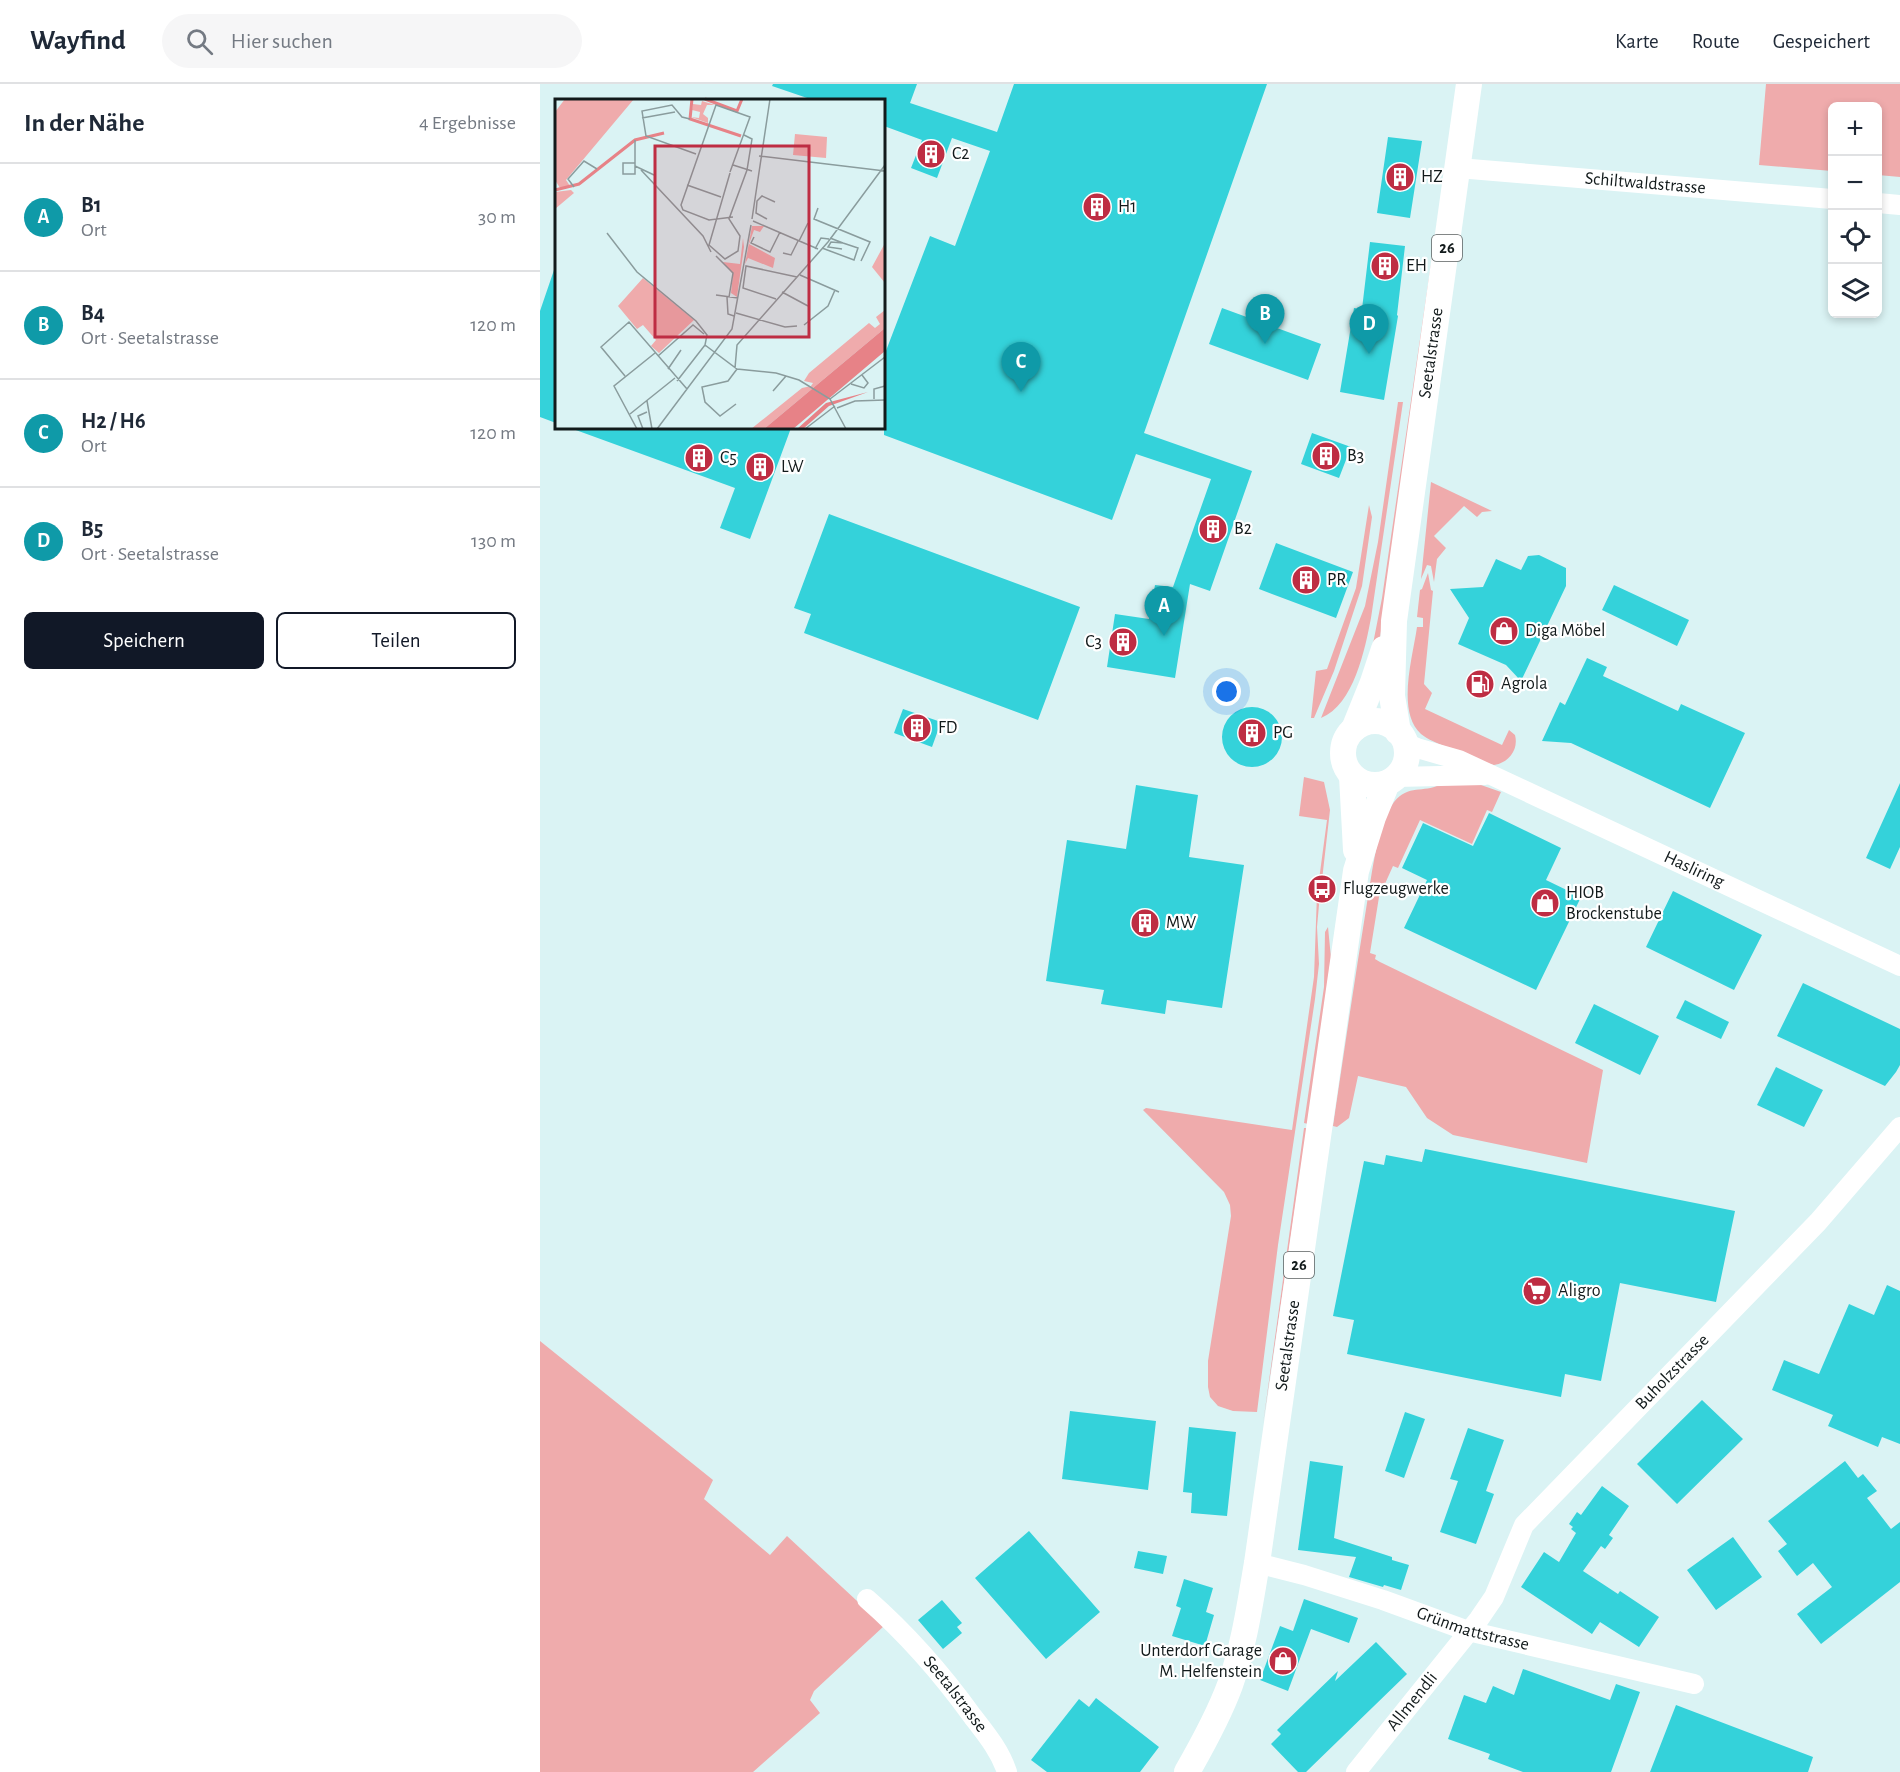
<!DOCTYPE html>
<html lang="de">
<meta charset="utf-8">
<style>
:root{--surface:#fff;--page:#f6f6f7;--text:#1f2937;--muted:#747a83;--line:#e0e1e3;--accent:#111827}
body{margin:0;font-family:"Alegreya Sans",sans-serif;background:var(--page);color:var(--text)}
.controls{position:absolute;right:18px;top:18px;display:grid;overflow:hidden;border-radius:9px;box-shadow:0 3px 9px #0003}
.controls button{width:54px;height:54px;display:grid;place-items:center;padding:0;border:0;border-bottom:2px solid var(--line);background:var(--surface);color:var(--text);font:30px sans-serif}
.you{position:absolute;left:687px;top:608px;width:21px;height:21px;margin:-15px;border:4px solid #fff;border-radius:50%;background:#1a73e8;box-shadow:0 0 0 9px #1a73e833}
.badge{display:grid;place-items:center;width:39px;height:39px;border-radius:50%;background:var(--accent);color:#fff;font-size:20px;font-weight:700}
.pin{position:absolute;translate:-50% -50px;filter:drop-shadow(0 2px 3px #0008)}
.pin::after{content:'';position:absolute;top:32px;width:21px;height:18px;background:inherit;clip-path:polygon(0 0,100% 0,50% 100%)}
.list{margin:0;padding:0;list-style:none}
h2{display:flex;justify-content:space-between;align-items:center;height:78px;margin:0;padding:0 24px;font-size:26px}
h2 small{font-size:20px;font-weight:400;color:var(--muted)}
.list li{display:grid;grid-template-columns:39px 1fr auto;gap:18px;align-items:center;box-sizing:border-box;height:108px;padding:0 24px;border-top:2px solid var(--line)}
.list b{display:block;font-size:22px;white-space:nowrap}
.list p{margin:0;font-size:20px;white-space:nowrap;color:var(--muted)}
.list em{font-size:20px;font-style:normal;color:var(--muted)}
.actions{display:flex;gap:12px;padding:18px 24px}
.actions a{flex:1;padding:14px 0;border:2px solid var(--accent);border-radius:9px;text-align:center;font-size:21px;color:var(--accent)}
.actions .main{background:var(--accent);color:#fff}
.icon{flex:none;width:33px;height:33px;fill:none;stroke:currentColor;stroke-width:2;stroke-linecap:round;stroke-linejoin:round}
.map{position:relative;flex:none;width:1360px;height:1688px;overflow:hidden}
header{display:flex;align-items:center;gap:36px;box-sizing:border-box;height:84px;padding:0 30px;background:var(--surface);border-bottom:2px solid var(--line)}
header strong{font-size:28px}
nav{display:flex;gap:33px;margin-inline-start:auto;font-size:21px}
.search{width:420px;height:54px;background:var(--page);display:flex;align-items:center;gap:15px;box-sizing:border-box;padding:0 21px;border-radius:33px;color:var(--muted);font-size:22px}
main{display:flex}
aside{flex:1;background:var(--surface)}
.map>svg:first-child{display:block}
.green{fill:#efabac}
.building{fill:#34d2da}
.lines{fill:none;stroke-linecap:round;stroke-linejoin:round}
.minor{stroke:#fff;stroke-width:20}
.major{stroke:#fff;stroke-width:26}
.labels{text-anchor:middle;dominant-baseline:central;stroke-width:4.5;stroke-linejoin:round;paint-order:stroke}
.shield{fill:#fff;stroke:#595f5f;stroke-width:1.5}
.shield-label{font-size:16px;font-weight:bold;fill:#121a1b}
.poi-label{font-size:18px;fill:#121a1b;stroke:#fff;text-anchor:start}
.street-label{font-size:18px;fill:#121a1b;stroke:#fff}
.inset-river{fill:none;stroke:#e78287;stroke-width:3}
.inset-road{fill:none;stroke:#8a9c9d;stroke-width:1.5}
.view{fill:#be2d43;fill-opacity:0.15;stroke:#be2d43;stroke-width:3}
.inset-edge{fill:none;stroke:#121a1b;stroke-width:3}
</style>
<header>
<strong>Wayfind</strong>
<div class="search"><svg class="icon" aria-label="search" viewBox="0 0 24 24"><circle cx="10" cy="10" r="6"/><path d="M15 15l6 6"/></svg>Hier suchen</div>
<nav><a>Karte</a><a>Route</a><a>Gespeichert</a></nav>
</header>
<main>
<aside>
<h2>In der Nähe<small>4 Ergebnisse</small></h2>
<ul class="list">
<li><span class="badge" style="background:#0f9aa8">A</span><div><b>B1</b><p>Ort</p></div><em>30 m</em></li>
<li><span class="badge" style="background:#0f9aa8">B</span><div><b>B4</b><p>Ort · Seetalstrasse</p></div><em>120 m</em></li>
<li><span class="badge" style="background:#0f9aa8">C</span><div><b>H2 / H6</b><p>Ort</p></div><em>120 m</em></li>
<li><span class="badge" style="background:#0f9aa8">D</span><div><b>B5</b><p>Ort · Seetalstrasse</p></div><em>130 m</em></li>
</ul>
<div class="actions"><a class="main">Speichern</a><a>Teilen</a></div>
</aside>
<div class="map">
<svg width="1360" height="1688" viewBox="0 0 1360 1688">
<rect width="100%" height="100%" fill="#daf3f4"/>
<path class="green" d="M 1226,0 L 1360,0 L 1360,93 L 1338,91 L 1338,22 L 1292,22 L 1292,87 L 1219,81 Z
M 904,92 L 840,554 L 830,575 L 842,514 Z
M 858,318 L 863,318 L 831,534 C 825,565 814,621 781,634 L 825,522 L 838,458 Z
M 891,398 L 952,427 L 942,428 L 937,433 L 924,422 L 894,452 L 906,464 L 897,475 L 894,498 L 891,482 L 887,481 L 881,495 Z
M 829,421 L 832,433 L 822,502 L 794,587 L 774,634 L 771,634 L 776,587 L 787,585 L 816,504 Z
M 888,489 L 891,506 L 893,507 L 884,600 L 892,609 L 885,625 L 962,661 L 969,646 L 975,651 C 979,666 968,679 954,681 L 905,668 L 906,663 C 898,659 888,656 881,650 C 856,628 873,572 877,543 L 883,543 L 883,534 L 877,533 L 880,506 L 882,505 Z
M 764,693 L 784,698 L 790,726 L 782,796 L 779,796 L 787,736 L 759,732 Z
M 899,701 L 941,701 L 961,708 L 952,728 L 947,726 L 932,760 L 880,736 L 858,784 L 853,782 L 839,813 L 830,869 L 836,871 L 835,875 L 840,878 L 1063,986 L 1047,1079 L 913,1051 L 887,1034 L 866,1003 L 818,992 L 809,1034 L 797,1043 L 793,1042 C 804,968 815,893 827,819 C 832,791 837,740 854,718 C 868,700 884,709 899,701 Z
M 777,810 L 780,810 L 777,843 L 779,880 L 775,915 L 738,1161 L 717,1328 L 693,1327 L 678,1322 L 670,1313 L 668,1303 L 668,1277 L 691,1132 L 690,1121 L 684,1108 L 603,1026 L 606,1024 L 752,1046 L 774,893 Z
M 788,843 L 791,874 L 768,1040 L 764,1039 L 784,903 L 785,848 Z
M 764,1044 L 767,1044 L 723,1340 Z
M 0,1257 L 173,1396 L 164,1415 L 230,1471 L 247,1452 L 344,1542 L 274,1607 L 270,1616 L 280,1629 L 213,1688 L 0,1688 Z"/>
<path class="building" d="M 233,0 L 377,0 L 370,19 L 457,48 L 474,0 L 727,0 L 604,349 L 712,387 L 670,507 L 650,500 L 635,594 L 567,583 L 575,530 L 609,535 L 615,501 L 633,503 L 671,395 L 596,370 L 572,436 L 344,351 L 344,272 L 390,152 L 415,162 L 450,67 L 412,54 L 397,94 L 371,84 L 382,56 L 344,42 L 344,16 L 273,16 L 232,2 Z
M 848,53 L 882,57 L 870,134 L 837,129 Z
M 830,158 L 865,162 L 857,231 L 858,232 L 844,316 L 800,308 L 814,224 L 822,225 Z
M 14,186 L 16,187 L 16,339 L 0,333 L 0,227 Z
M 682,224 L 781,260 L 768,296 L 669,260 Z
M 34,344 L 251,344 L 210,455 L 180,444 L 195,404 L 33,345 Z
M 772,349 L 811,363 L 799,394 L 761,380 Z
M 289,430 L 540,523 L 498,636 L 264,549 L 271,530 L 254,524 Z
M 736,459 L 813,488 L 796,534 L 719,505 Z
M 999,471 L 1026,484 L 1026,502 L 981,597 L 966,581 L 918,560 L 929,534 L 910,505 L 943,503 L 956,475 L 981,486 L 988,472 Z
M 1074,501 L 1149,536 L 1137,562 L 1062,526 Z
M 1047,574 L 1067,583 L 1063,592 L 1138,627 L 1141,620 L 1205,649 L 1170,724 L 1031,659 L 1002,657 L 1020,618 L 1025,621 Z
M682 653a30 30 0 1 1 60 0a30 30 0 1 1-60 0Z
M 363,625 L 401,638 L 392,663 L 354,649 Z
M 1360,699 L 1360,763 L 1350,785 L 1326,774 Z
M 596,701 L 658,711 L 649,773 L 704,781 L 682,924 L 627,916 L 625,930 L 561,920 L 564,906 L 506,897 L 527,756 L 586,765 Z
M 949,729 L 1021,764 L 1006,796 L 1041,813 L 996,906 L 864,844 L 887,796 L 862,784 L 883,739 L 933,762 Z
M 1133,807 L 1222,851 L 1194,906 L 1106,863 Z
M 1263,899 L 1360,945 L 1360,981 L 1356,988 L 1345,1002 L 1237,952 Z
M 1145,916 L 1189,938 L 1181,955 L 1136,934 Z
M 1054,920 L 1119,952 L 1100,991 L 1035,959 Z
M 1236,983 L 1283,1006 L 1264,1043 L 1217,1021 Z
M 885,1065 L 1195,1127 L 1176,1218 L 1080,1199 L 1061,1297 L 1025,1290 L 1021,1313 L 807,1270 L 814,1236 L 793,1232 L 824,1077 L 844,1081 L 846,1071 L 882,1078 Z
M 1347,1201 L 1360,1207 L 1360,1360 L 1342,1353 L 1338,1363 L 1288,1342 L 1293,1331 L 1232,1306 L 1244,1276 L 1279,1290 L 1309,1220 L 1334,1231 Z
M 1162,1316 L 1203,1355 L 1137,1420 L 1097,1380 Z
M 530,1327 L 616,1337 L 608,1406 L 522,1395 Z
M 865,1328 L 885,1335 L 864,1394 L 845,1387 Z
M 649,1343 L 696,1348 L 687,1432 L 651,1429 L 652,1409 L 643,1408 Z
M 928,1344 L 964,1356 L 946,1407 L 954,1410 L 936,1460 L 900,1448 L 918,1397 L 910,1395 Z
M 770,1377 L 803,1382 L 794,1454 L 852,1473 L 852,1476 L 869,1481 L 861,1506 L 844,1501 L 843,1503 L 809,1493 L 816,1473 L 758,1466 Z
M 1305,1377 L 1318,1394 L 1323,1390 L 1337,1407 L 1327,1414 L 1351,1445 L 1360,1438 L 1360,1498 L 1281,1560 L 1257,1530 L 1292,1503 L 1273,1479 L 1257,1492 L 1238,1467 L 1247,1460 L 1228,1437 Z
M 1062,1402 L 1089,1422 L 1069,1451 L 1073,1454 L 1065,1465 L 1061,1462 L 1043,1487 L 1078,1510 L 1080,1507 L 1119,1533 L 1099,1563 L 1060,1538 L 1052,1550 L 981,1503 L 1004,1468 L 1019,1478 L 1036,1449 L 1031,1445 L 1033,1443 L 1029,1440 L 1037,1428 L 1041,1431 Z
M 489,1447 L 560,1528 L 506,1575 L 435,1494 Z
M 1193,1453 L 1222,1493 L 1176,1526 L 1147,1486 Z
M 598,1467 L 627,1472 L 623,1490 L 594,1484 Z
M 644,1495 L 673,1504 L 666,1528 L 674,1531 L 665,1562 L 632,1552 L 641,1524 L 636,1522 Z
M 764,1515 L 818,1534 L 809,1559 L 771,1545 L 748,1607 L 720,1596 L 740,1542 L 753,1547 Z
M 402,1516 L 422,1539 L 417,1543 L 422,1549 L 403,1565 L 378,1536 Z
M 836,1558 L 867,1590 L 766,1688 L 758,1688 L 731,1660 L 741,1650 L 737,1646 L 798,1587 L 795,1597 Z
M 983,1585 L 1070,1616 L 1076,1600 L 1100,1608 L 1071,1688 L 983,1688 L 948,1675 L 950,1670 L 908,1655 L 924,1611 L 946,1619 L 953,1602 L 974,1611 Z
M 556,1614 L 619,1663 L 600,1688 L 507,1688 L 491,1676 L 539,1615 L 549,1623 Z
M 1136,1621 L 1273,1673 L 1268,1688 L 1110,1688 Z"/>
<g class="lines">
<g class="minor">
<path id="s1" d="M 918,84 L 1292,115"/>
<path d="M 1338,119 L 1360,121"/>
<path id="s2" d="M 865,659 L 877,664 L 919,676 L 1360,882"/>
<path d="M 856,693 L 945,691"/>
<path id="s3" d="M 717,1479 L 764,1491 L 843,1516 L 928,1547 L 1154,1600"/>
<path id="s4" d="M 327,1515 C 367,1550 402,1590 433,1633 C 447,1651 460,1667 467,1688"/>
<path id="s5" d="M 816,1688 L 939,1535 L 954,1513 L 984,1441 L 1278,1138 L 1360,1043"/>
</g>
<g class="major">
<circle cx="835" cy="669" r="32"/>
<path d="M 814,645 L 833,598 L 844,565"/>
<path id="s6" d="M 858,648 L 852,612 L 854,537 L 929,0"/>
<path d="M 812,692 L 816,766"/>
<path id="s7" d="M 647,1688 C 663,1660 679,1631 690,1601 C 704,1562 710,1520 717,1479 L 816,787 L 833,733 L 847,699"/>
</g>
</g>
<defs>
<g id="building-disc" transform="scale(1.5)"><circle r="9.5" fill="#be2d43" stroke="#fff"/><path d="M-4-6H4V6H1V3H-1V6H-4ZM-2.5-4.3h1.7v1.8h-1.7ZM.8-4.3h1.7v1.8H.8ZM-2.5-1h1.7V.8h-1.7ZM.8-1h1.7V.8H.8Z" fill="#fff"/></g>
<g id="shop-disc" transform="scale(1.5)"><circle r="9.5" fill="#be2d43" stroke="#fff"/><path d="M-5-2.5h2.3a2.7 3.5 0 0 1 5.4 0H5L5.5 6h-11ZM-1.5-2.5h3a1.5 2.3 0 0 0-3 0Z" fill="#fff"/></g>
<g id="fuel-disc" transform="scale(1.5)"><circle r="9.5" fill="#be2d43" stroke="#fff"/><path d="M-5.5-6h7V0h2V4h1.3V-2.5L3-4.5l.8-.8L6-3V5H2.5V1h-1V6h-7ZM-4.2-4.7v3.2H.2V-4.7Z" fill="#fff"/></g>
<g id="bus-disc" transform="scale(1.5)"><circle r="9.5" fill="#be2d43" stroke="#fff"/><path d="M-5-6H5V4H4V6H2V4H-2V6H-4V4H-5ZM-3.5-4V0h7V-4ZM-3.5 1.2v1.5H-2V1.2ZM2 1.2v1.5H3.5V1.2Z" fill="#fff"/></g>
<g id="supermarket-disc" transform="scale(1.5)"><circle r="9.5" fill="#be2d43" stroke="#fff"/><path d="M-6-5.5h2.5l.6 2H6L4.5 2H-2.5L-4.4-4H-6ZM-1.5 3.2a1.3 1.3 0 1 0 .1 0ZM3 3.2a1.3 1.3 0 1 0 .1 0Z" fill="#fff"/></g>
</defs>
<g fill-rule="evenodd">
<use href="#building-disc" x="391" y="70"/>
<use href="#building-disc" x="860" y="93"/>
<use href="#building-disc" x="557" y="123"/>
<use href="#building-disc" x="845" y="182"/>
<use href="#building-disc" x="786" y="372"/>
<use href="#building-disc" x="159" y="374"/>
<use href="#building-disc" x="220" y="383"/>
<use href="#building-disc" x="673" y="445"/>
<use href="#building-disc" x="766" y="496"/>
<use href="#shop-disc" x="964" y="547"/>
<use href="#building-disc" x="583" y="558"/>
<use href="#fuel-disc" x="940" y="600"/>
<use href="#building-disc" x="377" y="644"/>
<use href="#building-disc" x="712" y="649"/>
<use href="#bus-disc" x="782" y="805"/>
<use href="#shop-disc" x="1005" y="819"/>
<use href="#building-disc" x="605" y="839"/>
<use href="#supermarket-disc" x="997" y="1207"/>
<use href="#shop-disc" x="743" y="1577"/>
</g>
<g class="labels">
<g class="shield">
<rect x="892" y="151" width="30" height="26" rx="4.5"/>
<rect x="744" y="1168" width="30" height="26" rx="4.5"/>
</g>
<g class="shield-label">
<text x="907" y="164">26</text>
<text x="759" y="1181">26</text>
</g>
<g class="poi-label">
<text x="412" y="70">C2</text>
<text x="881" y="93">HZ</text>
<text x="578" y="123">H1</text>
<text x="866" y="182">EH</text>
<text x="807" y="372">B3</text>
<text x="180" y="374">C5</text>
<text x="241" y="383">LW</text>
<text x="694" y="445">B2</text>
<text x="787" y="496">PR</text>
<text x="985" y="547">Diga Möbel</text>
<text x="562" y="558" text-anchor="end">C3</text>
<text x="961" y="600">Agrola</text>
<text x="398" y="644">FD</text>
<text x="733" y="649">PG</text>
<text x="803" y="805">Flugzeugwerke</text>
<text x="1026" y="809">HIOB<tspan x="1026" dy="21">Brockenstube</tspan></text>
<text x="626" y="839">MW</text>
<text x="1018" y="1207">Aligro</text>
<text x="722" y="1567" text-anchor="end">Unterdorf Garage<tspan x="722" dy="21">M. Helfenstein</tspan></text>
</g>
<g class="street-label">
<text stroke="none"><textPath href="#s1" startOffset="188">Schiltwaldstrasse</textPath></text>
<text stroke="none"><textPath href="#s6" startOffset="382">Seetalstrasse</textPath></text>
<text stroke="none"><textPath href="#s2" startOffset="316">Hasliring</textPath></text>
<text stroke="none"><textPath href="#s7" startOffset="442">Seetalstrasse</textPath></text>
<text stroke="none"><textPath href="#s5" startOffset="514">Buholzstrasse</textPath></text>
<text stroke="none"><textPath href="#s3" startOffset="226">Grünmattstrasse</textPath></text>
<text stroke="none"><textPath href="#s4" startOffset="130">Seetalstrasse</textPath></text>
<text stroke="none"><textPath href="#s5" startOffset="90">Allmendli</textPath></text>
</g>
</g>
<g transform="translate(15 15)">
<rect width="330" height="330" fill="#daf3f4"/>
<path d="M 10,0 L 79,0 L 11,81 L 15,87 L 5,89 L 0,81 L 0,13 ZM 147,2 L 160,6 L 152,6 L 148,15 L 153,19 L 153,24 L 136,18 L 144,19 L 145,13 L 137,11 L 138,5 L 146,6 ZM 240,35 L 272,38 L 271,59 L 238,56 ZM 16,91 L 19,94 L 0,110 L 0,93 ZM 197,127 L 209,127 L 205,133 L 199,131 L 194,145 L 220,159 L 218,169 L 193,159 L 190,165 ZM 188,139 L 189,148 L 182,198 L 176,194 L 178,175 L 168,163 L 185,165 ZM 330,144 L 330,184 L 317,168 ZM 88,179 L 139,221 L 104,254 L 96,247 L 101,241 L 88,226 L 82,230 L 63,207 ZM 330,211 L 330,229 L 209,330 L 196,330 L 247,289 L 256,287 L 258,284 L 249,282 L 254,274 L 314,224 L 320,229 L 325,225 L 321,218 Z" fill="#efabac"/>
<path d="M 330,229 L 330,252 L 238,330 L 209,330 ZM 313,293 L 274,307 L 248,330 L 242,330 L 271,304 Z" fill="#e78287"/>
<path class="inset-river" d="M 137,0 L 135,20 L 186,37M 150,0 L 182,12 L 187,0M 0,91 L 24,85 L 80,41 L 109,34"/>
<path class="inset-road" d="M 87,19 L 120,13M 135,20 L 127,18 L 117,6 L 87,12 L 91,37 L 141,55M 80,41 L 80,75 L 68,75 L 68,64 L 80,64M 204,57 L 330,72M 178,66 L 197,72M 80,67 L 99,76M 86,71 L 148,137 L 156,153M 175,73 L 195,18 L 161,6 L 126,106 L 128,111 L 154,121 L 178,118M 175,74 L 154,146 L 170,160 L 183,152 L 185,137 L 174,120 L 192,71 L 197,40 L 189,36M 132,86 L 166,98M 19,88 L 13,80 L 29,62 L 42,70M 263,109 L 259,120 L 315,143 L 306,162M 197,120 L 215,0M 212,120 L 201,114 L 202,102 L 207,97 L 220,103M 198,122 L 263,150M 52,134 L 82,173 L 141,222 L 152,236 L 150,246 L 182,270 L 221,274 L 244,281 L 275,300 L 291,330M 199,138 L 196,144 L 215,153 L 225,133M 275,139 L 288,144 L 276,143 L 273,148 L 287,150M 244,142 L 253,124M 267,149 L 299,161 L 303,149 L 288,144M 260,150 L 266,139 L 274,140M 228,154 L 236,156 L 243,142M 161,157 L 178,174 L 174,198M 245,176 L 284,193M 227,193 L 253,207M 161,196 L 183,199M 172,198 L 173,215 L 179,217M 221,200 L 188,189 L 191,167 L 242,178M 181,214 L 230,228 L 242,227M 249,226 L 273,207 L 280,191M 103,257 L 138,226 L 149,235M 180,269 L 182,246 L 273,143 L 330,66M 113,270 L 126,251M 70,277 L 46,248 L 74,223 L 132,290M 122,282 L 150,246M 296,285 L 309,289 L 313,284 L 307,276M 218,292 L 231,277M 275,300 L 330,258M 319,300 L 319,290 L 330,287M 92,302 L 97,330M 181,305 L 165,317 L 150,303 L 147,288 L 173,282 L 182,270M 282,309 L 300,302 L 330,301M 75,315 L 120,279M 82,330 L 59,287 L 100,254M 88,330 L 83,317 L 92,313M 102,330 L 177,230 L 196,126M 250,330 L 280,307"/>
<path class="view" d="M 100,47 L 254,47 L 254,238 L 100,238 Z"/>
<rect width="330" height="330" class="inset-edge"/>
</g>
</svg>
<div class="controls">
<button>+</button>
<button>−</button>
<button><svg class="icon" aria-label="locate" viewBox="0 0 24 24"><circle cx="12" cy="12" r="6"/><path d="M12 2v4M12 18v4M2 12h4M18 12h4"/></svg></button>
<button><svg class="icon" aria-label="layers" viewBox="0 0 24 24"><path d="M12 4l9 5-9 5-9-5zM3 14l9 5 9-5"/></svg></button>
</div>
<div class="you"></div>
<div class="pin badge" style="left:624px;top:552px;background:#0f9aa8">A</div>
<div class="pin badge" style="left:725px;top:260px;background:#0f9aa8">B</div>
<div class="pin badge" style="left:481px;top:308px;background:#0f9aa8">C</div>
<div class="pin badge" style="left:829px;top:270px;background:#0f9aa8">D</div>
</div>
</main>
